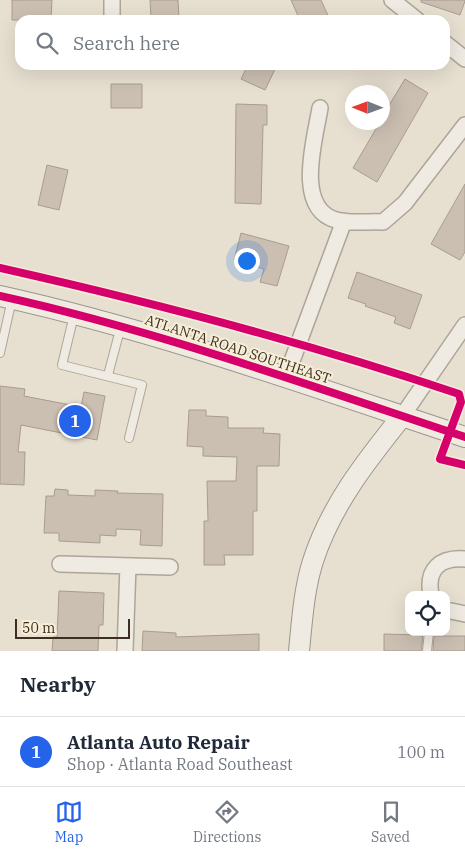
<!DOCTYPE html>
<meta charset="utf-8">
<style>
:root{--surface:#fff;--page:#f2f2f3;--text:#1f2937;--muted:#747a83;--line:#e0e1e3;--accent:#2563eb}
body{margin:0;font-family:"IBM Plex Serif",serif;background:var(--page);color:var(--text)}
.controls{position:absolute;right:15px;bottom:15px;display:grid;overflow:hidden;border-radius:10px;box-shadow:0 5px 20px #0002}
.controls button{width:45px;height:45px;display:grid;place-items:center;padding:0;border:0;border-bottom:1px solid var(--line);background:var(--surface);color:var(--text);font:25px sans-serif}
.compass{position:absolute;left:345px;top:85px;width:45px;height:45px;border-radius:50%;background:var(--surface);box-shadow:0 5px 20px #0002;rotate:271deg}
.scale{position:absolute;left:15px;bottom:12px;width:115px;box-sizing:border-box;padding-left:5px;border:2px solid #3d2e20;border-top:0;font-size:14px;line-height:18px;white-space:nowrap;color:#3d2e20;-webkit-text-stroke:4px #f7eed8;paint-order:stroke}
.you{position:absolute;left:246px;top:260px;width:18px;height:18px;margin:-12px;border:4px solid #fff;border-radius:50%;background:#1a73e8;box-shadow:0 0 0 8px #1a73e833}
.badge{display:grid;place-items:center;width:32px;height:32px;border-radius:50%;background:var(--accent);color:#fff;font-size:16px;font-weight:700}
.pin{position:absolute;translate:-50% -50%;border:2px solid #fff;box-shadow:0 1px 5px #0006}
.list{margin:0;padding:0;list-style:none}
h2{display:flex;justify-content:space-between;align-items:center;height:65px;margin:0;padding:0 20px;font-size:21px}
h2 small{font-size:16px;font-weight:400;color:var(--muted)}
.list li{display:grid;grid-template-columns:32px 1fr auto;gap:15px;align-items:center;box-sizing:border-box;height:70px;padding:0 20px;border-top:1px solid var(--line)}
.list b{display:block;font-size:19px;white-space:nowrap}
.list p{margin:0;font-size:16px;white-space:nowrap;color:var(--muted)}
.list em{font-size:16px;font-style:normal;color:var(--muted)}
.icon{flex:none;width:28px;height:28px;fill:none;stroke:currentColor;stroke-width:2;stroke-linecap:round;stroke-linejoin:round}
.map{position:relative;flex:none;width:465px;height:651px;overflow:hidden}
.search{position:absolute;background:var(--surface);box-shadow:0 5px 20px #0002;left:15px;right:15px;top:15px;height:55px;display:flex;align-items:center;gap:12px;box-sizing:border-box;padding:0 18px;border-radius:15px;color:var(--muted);font-size:19px}
.sheet{height:135px;background:var(--surface)}
nav{display:flex;justify-content:space-around;align-items:center;box-sizing:border-box;height:70px;border-top:1px solid var(--line);background:var(--surface);font-size:14px;color:var(--muted)}
nav a{display:grid;justify-items:center;gap:2px}
nav .on{color:var(--accent)}
.map>svg:first-child{display:block}
.building{fill:#cbbfb2;stroke:#a89c90}
.lines{fill:none;stroke-linecap:round;stroke-linejoin:round}
.lane-casing{stroke:#ada599;stroke-width:10}
.street-casing{stroke:#ada599;stroke-width:18}
.secondary-casing{stroke:#9c958a;stroke-width:22}
.lane{stroke:#efebe3;stroke-width:8}
.street{stroke:#efebe3;stroke-width:15}
.secondary{stroke:#efebe3;stroke-width:20}
.cycleway-casing{stroke:#f7eed8;stroke-width:11}
.cycleway{stroke:#d6006c;stroke-width:8}
.labels{text-anchor:middle;dominant-baseline:central;stroke-width:4;stroke-linejoin:round;paint-order:stroke}
.street-label{font-size:14px;fill:#3d2e20;stroke:#f7eed8}
</style>
<div class="map">
<svg width="465" height="651" viewBox="0 0 465 651">
<rect width="100%" height="100%" fill="#e7e0d1"/>
<path class="building" d="M 12,0 L 52,0 L 51,20 L 12,20 Z
M 150,0 L 178,0 L 179,18 L 151,19 Z
M 291,0 L 321,0 L 330,20 L 300,20 Z
M 421,0 L 465,0 L 465,1 L 460,15 L 421,2 Z
M 248,65 L 277,65 L 265,90 L 241,79 Z
M 405,79 L 428,93 L 377,182 L 353,168 L 380,122 L 382,122 L 382,117 Z
M 111,84 L 142,84 L 142,108 L 111,108 Z
M 236,104 L 267,105 L 267,125 L 263,125 L 261,204 L 235,203 Z
M 47,165 L 68,170 L 59,210 L 38,205 Z
M 465,184 L 465,252 L 460,260 L 431,244 Z
M 241,233 L 289,246 L 277,286 L 260,282 L 264,269 L 234,260 Z
M 357,272 L 422,295 L 410,329 L 394,323 L 396,317 L 365,306 L 366,304 L 348,298 Z
M 0,386 L 25,389 L 24,396 L 81,407 L 84,392 L 105,396 L 97,440 L 21,425 L 18,452 L 25,452 L 24,485 L 0,484 Z
M 189,410 L 206,410 L 206,416 L 228,417 L 228,428 L 264,428 L 263,433 L 280,434 L 279,466 L 257,466 L 257,511 L 253,511 L 253,555 L 224,555 L 225,565 L 204,565 L 204,521 L 208,521 L 207,481 L 236,481 L 237,457 L 203,456 L 203,447 L 187,446 Z
M 55,489 L 68,490 L 68,495 L 95,496 L 95,490 L 118,491 L 117,493 L 163,494 L 162,546 L 140,545 L 141,530 L 116,529 L 116,536 L 100,535 L 100,543 L 59,541 L 59,533 L 44,533 L 46,496 L 54,496 Z
M 59,591 L 104,593 L 103,625 L 99,625 L 98,651 L 52,651 L 53,637 L 57,637 Z
M 143,631 L 176,633 L 176,637 L 259,634 L 259,651 L 142,651 Z
M 384,634 L 420,635 L 420,636 L 423,636 L 421,651 L 384,651 Z
M 434,636 L 465,636 L 465,651 L 433,651 Z"/>
<g class="lines">
<g class="lane-casing">
<path id="lane" d="M 74,315 L 62,365 L 142,385 L 129,438
M 0,353 L 12,299
M 108,375 L 121,326
M 427,651 L 429,632"/>
</g>
<g class="street-casing">
<path id="street" d="M 112,0 L 112,20
M 392,0 L 417,20
M 445,43 L 465,59
M 320,108 C 315,139 294,208 336,220 C 350,224 368,221 383,222 L 405,203 L 465,125
M 286,377 L 344,221
M 403,415 L 465,325
M 60,564 L 170,567
M 431,595 C 426,569 440,557 465,559
M 446,610 L 465,614
M 125,651 L 128,566"/>
</g>
<g class="secondary-casing">
<path id="secondary" d="M 0,296 C 158,331 311,386 465,437
M 299,651 C 302,621 304,589 313,561 C 331,505 367,460 403,415"/>
</g>
<use href="#lane" class="lane"/>
<use href="#street" class="street"/>
<use href="#secondary" class="secondary"/>
<g class="cycleway-casing">
<path id="cycleway" d="M 0,268 C 155,303 308,343 459,394 L 461,402 L 440,459 L 465,465
M 0,296 C 158,331 311,386 465,437"/>
</g>
<use href="#cycleway" class="cycleway"/>
</g>
<g class="labels">
<g class="street-label">
<text transform="translate(238 349) rotate(18)">ATLANTA ROAD SOUTHEAST</text>
</g>
</g>
</svg>
<div class="controls">
<button><svg class="icon" aria-label="locate" viewBox="0 0 24 24"><circle cx="12" cy="12" r="6"/><path d="M12 2v4M12 18v4M2 12h4M18 12h4"/></svg></button>
</div>
<svg class="compass" viewBox="-18 -18 36 36"><path d="M0-13l5 13h-10z" fill="#e53935"/><path d="M0 13l5-13h-10z" fill="#747a83"/></svg>
<div class="scale">50 m</div>
<div class="you"></div>
<div class="pin badge" style="left:75px;top:421px">1</div>
<div class="search"><svg class="icon" aria-label="search" viewBox="0 0 24 24"><circle cx="10" cy="10" r="6"/><path d="M15 15l6 6"/></svg>Search here</div>
</div>
<section class="sheet">
<h2>Nearby<small></small></h2>
<ul class="list">
<li><span class="badge">1</span><div><b>Atlanta Auto Repair</b><p>Shop · Atlanta Road Southeast</p></div><em>100 m</em></li>
</ul>
</section>
<nav>
<a class="on"><svg class="icon" aria-label="map" viewBox="0 0 24 24"><path d="M3 6l6-2 6 2 6-2v14l-6 2-6-2-6 2zM9 4v14M15 6v14"/></svg>Map</a>
<a><svg class="icon" aria-label="directions" viewBox="0 0 24 24"><path d="M12 3l9 9-9 9-9-9zM9 14v-3h6M13 9l2 2-2 2"/></svg>Directions</a>
<a><svg class="icon" aria-label="saved" viewBox="0 0 24 24"><path d="M7 4h10v16l-5-4-5 4z"/></svg>Saved</a>
</nav>
